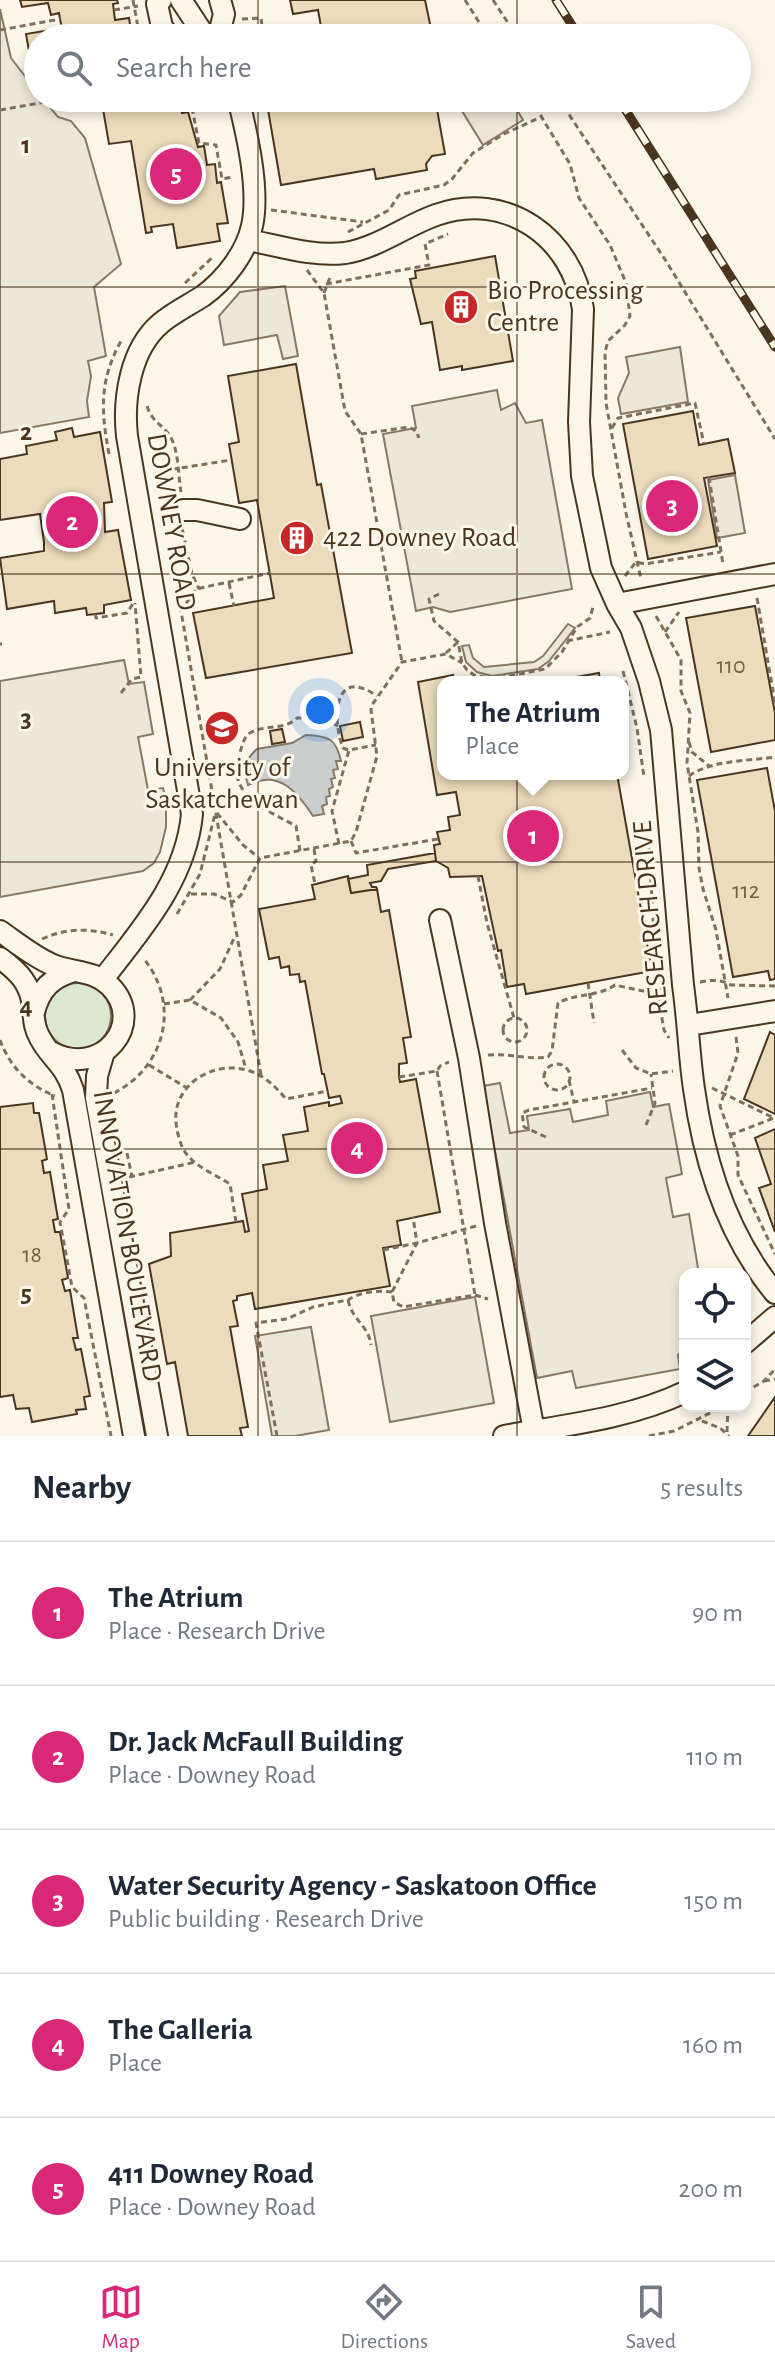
<!DOCTYPE html>
<meta charset="utf-8">
<style>
:root{--surface:#fff;--page:#f6f6f7;--text:#1f2937;--muted:#747a83;--line:#e0e1e3;--accent:#db2777}
body{margin:0;font-family:"Alegreya Sans",sans-serif;background:var(--page);color:var(--text)}
.controls{position:absolute;right:24px;bottom:24px;display:grid;overflow:hidden;border-radius:16px;box-shadow:0 4px 12px #0003}
.controls button{width:72px;height:72px;display:grid;place-items:center;padding:0;border:0;border-bottom:2px solid var(--line);background:var(--surface);color:var(--text);font:40px sans-serif}
.you{position:absolute;left:320px;top:710px;width:28px;height:28px;margin:-20px;border:6px solid #fff;border-radius:50%;background:#1a73e8;box-shadow:0 0 0 12px #1a73e833}
.badge{display:grid;place-items:center;width:52px;height:52px;border-radius:50%;background:var(--accent);color:#fff;font-size:26px;font-weight:700}
.pin{position:absolute;translate:-50% -50%;border:4px solid #fff;box-shadow:0 2px 8px #0006}
.popup{position:absolute;left:437px;top:676px;width:192px;height:104px;box-sizing:border-box;display:grid;place-content:center;border-radius:16px;background:var(--surface);filter:drop-shadow(0 2px 6px #0005);font-size:26px;white-space:nowrap;color:var(--muted)}
.popup b{font-size:30px;color:var(--text)}
.popup::after{content:'';position:absolute;left:50%;top:100%;margin-left:-16px;border:16px solid transparent;border-top-color:var(--surface)}
.list{margin:0;padding:0;list-style:none}
h2{display:flex;justify-content:space-between;align-items:center;height:104px;margin:0;padding:0 32px;font-size:34px}
h2 small{font-size:26px;font-weight:400;color:var(--muted)}
.list li{display:grid;grid-template-columns:52px 1fr auto;gap:24px;align-items:center;box-sizing:border-box;height:144px;padding:0 32px;border-top:2px solid var(--line)}
.list b{display:block;font-size:30px;white-space:nowrap}
.list p{margin:0;font-size:26px;white-space:nowrap;color:var(--muted)}
.list em{font-size:26px;font-style:normal;color:var(--muted)}
.icon{flex:none;width:44px;height:44px;fill:none;stroke:currentColor;stroke-width:2;stroke-linecap:round;stroke-linejoin:round}
.map{position:relative;flex:none;width:775px;height:1436px;overflow:hidden}
.search{position:absolute;background:var(--surface);box-shadow:0 4px 12px #0003;left:24px;right:24px;top:24px;height:88px;display:flex;align-items:center;gap:20px;box-sizing:border-box;padding:0 28px;border-radius:44px;color:var(--muted);font-size:30px}
.sheet{height:824px;background:var(--surface)}
nav{display:flex;justify-content:space-around;align-items:center;box-sizing:border-box;height:112px;border-top:2px solid var(--line);background:var(--surface);font-size:22px;color:var(--muted)}
nav a{display:grid;justify-items:center;gap:4px}
nav .on{color:var(--accent)}
.map>svg:first-child{display:block}
.green{fill:#dce7d0;stroke:#887966;stroke-width:2}
.parking{fill:#ede7d9;stroke:#887966;stroke-width:2}
.water{fill:#c9cecd;stroke:#887966;stroke-width:2}
.building{fill:#ecdcbc;stroke:#4a3520;stroke-width:2}
.lines{fill:none;stroke-linecap:round;stroke-linejoin:round}
.minor-casing{stroke:#4a3520;stroke-width:24}
.path{stroke:#7f6f5c;stroke-width:3;stroke-dasharray:6 4;stroke-linecap:butt}
.minor{stroke:#fbf6e9;stroke-width:20}
.rail-casing{stroke:#4a3520;stroke-width:9}
.rail{stroke:#fbf6e9;stroke-width:6;stroke-dasharray:18;stroke-linecap:butt}
.grid{fill:none;stroke:#4a3520;stroke-width:2;stroke-opacity:0.55}
.labels{text-anchor:middle;dominant-baseline:central;stroke-width:6;stroke-linejoin:round;paint-order:stroke}
.number-label{font-size:24px;fill:#725f47}
.poi-label{font-size:28px;fill:#4a3520;stroke:#fbf6e9;text-anchor:start}
.street-label{font-size:28px;fill:#4a3520;stroke:#fbf6e9}
.grid-label{font-size:26px;text-anchor:middle;font-weight:bold;fill:#4a3520;stroke:#fbf6e9;stroke-width:6;stroke-linejoin:round;paint-order:stroke}
</style>
<div class="map">
<svg width="775" height="1436" viewBox="0 0 775 1436">
<rect width="100%" height="100%" fill="#fbf6e9"/>
<path class="green" d="M45 1016a33 33 0 1 1 66 0a33 33 0 1 1-66 0Z"/>
<path class="parking" d="M 0,9 L 11,58 L 38,93 L 38,98 L 42,98 L 58,117 L 71,121 L 85,138 L 121,264 L 94,287 L 106,356 L 88,361 L 91,376 L 87,401 L 89,417 L 0,433 Z
M 454,98 L 510,98 L 523,120 L 483,145 Z
M 285,286 L 298,356 L 283,359 L 277,335 L 224,345 L 219,316 L 240,292 Z
M 680,347 L 688,402 L 621,414 L 618,398 L 629,373 L 626,357 Z
M 497,390 L 501,410 L 515,403 L 526,423 L 542,420 L 572,589 L 450,612 L 433,607 L 416,611 L 383,434 L 416,428 L 412,406 Z
M 735,475 L 745,533 L 717,538 L 708,480 Z
M 568,624 L 575,628 L 549,661 L 538,669 L 492,676 L 477,672 L 466,662 L 462,646 L 469,645 L 473,658 L 484,667 L 534,662 L 543,656 Z
M 124,660 L 129,684 L 144,682 L 153,734 L 138,737 L 148,790 L 163,788 L 166,800 L 166,827 L 160,852 L 154,863 L 143,871 L 0,897 L 0,681 Z
M 500,1083 L 510,1133 L 529,1130 L 527,1116 L 570,1109 L 573,1122 L 608,1115 L 606,1101 L 650,1092 L 653,1107 L 669,1104 L 682,1174 L 666,1178 L 673,1217 L 689,1214 L 699,1274 L 685,1274 L 685,1347 L 678,1355 L 680,1369 L 576,1388 L 572,1371 L 537,1378 L 483,1086 Z
M 475,1297 L 494,1403 L 390,1422 L 371,1316 Z
M 311,1327 L 329,1430 L 295,1436 L 272,1436 L 255,1336 Z"/>
<path class="water" d="M 306,735 C 328,736 336,738 341,761 L 336,761 L 338,769 L 333,770 L 335,778 L 331,779 L 333,787 L 329,789 L 330,796 L 326,797 L 327,804 L 322,806 L 324,814 L 313,816 C 297,792 279,769 248,785 C 243,770 245,759 257,749 L 292,743 Z"/>
<path class="building" d="M 20,0 L 117,0 L 118,3 L 113,4 L 115,20 L 129,18 L 132,38 L 38,38 L 38,56 L 30,57 L 26,34 L 62,28 L 60,19 L 59,13 L 51,15 L 48,3 L 22,7 Z
M 290,0 L 425,0 L 433,38 L 339,38 L 350,36 L 350,34 L 323,38 L 318,10 L 293,14 Z
M 134,98 L 179,98 L 182,113 L 188,112 L 198,147 L 204,146 L 207,165 L 215,164 L 217,183 L 221,182 L 228,223 L 217,224 L 220,241 L 177,248 L 173,224 L 151,227 L 152,232 L 146,233 L 131,141 L 109,144 L 103,109 L 135,103 Z
M 266,98 L 435,98 L 445,154 L 432,156 L 426,164 L 427,170 L 376,179 L 374,169 L 281,185 Z
M 495,256 L 513,361 L 462,370 L 462,366 L 440,370 L 432,322 L 421,324 L 410,279 L 416,278 L 415,271 Z
M 296,364 L 317,485 L 321,484 L 352,653 L 206,678 L 193,613 L 274,598 L 257,500 L 239,503 L 229,444 L 239,442 L 228,376 Z
M 693,411 L 699,445 L 728,439 L 735,473 L 704,478 L 717,546 L 648,559 L 623,424 Z
M 72,428 L 74,437 L 100,432 L 112,502 L 104,503 L 105,532 L 118,530 L 131,600 L 104,605 L 104,613 L 87,615 L 86,608 L 55,613 L 54,601 L 7,609 L 0,558 L 44,551 L 44,542 L 40,514 L 0,520 L 0,459 L 27,454 L 26,446 L 57,440 L 55,432 Z
M 755,606 L 775,713 L 775,740 L 711,752 L 686,618 Z
M 599,673 L 600,682 L 548,682 Z
M 453,675 L 454,682 L 443,682 L 443,774 L 617,774 L 652,971 L 526,994 L 524,984 L 507,987 L 501,950 L 498,951 L 482,876 L 450,877 L 448,868 L 436,861 L 434,845 L 440,844 L 437,832 L 450,830 L 448,817 L 460,815 L 456,792 L 437,795 L 418,682 Z
M 360,722 L 363,737 L 343,741 L 340,726 Z
M 282,729 L 285,742 L 272,744 L 270,731 Z
M 767,768 L 775,811 L 775,979 L 770,980 L 768,971 L 733,977 L 697,780 Z
M 435,853 L 436,861 L 388,869 L 381,881 L 370,883 L 372,887 L 376,887 L 377,889 L 351,893 L 348,879 L 368,875 L 367,865 Z
M 348,876 L 351,893 L 377,889 L 381,912 L 389,910 L 411,1037 L 403,1038 L 407,1063 L 399,1064 L 399,1077 L 400,1082 L 416,1079 L 440,1212 L 397,1221 L 401,1245 L 383,1248 L 390,1286 L 255,1309 L 252,1293 L 237,1296 L 237,1300 L 233,1301 L 238,1326 L 230,1327 L 248,1427 L 240,1428 L 242,1436 L 188,1436 L 175,1362 L 167,1364 L 149,1264 L 171,1256 L 170,1233 L 243,1221 L 245,1232 L 249,1231 L 242,1194 L 267,1189 L 263,1165 L 288,1161 L 283,1135 L 308,1131 L 304,1107 L 329,1102 L 329,1106 L 342,1103 L 340,1096 L 329,1098 L 324,1074 L 322,1074 L 305,981 L 300,982 L 299,974 L 290,975 L 289,966 L 281,968 L 279,957 L 269,959 L 259,909 L 315,899 L 312,885 Z
M 770,1032 L 775,1035 L 775,1114 L 744,1099 Z
M 33,1103 L 34,1113 L 39,1113 L 47,1159 L 42,1161 L 44,1173 L 50,1172 L 58,1219 L 53,1220 L 55,1232 L 60,1232 L 68,1278 L 62,1280 L 65,1291 L 70,1290 L 78,1338 L 73,1338 L 76,1350 L 81,1349 L 90,1396 L 84,1397 L 86,1409 L 76,1410 L 77,1414 L 32,1422 L 29,1408 L 16,1409 L 13,1395 L 0,1397 L 0,1107 Z
M 775,1129 L 775,1232 L 759,1188 L 771,1184 L 755,1138 Z
M 775,1397 L 775,1436 L 748,1436 Z"/>
<g class="lines">
<g class="minor-casing">
<path id="minor" d="M 161,0 L 157,4 L 162,27 L 171,38
M 181,0 L 206,38
M 218,38 L 224,14 L 220,0
M 248,240 C 280,246 312,257 345,253 C 377,248 405,226 436,215 C 507,190 573,238 583,309 L 579,422 L 582,476 L 601,568 L 617,604 L 631,628 L 649,681 L 661,730 L 683,985 C 688,1020 689,1055 694,1089 C 704,1161 728,1236 775,1293
M 183,510 L 197,510 L 240,519
M 617,604 L 775,574
M 440,920 L 469,1058 L 495,1223 L 534,1431
M 0,931 C 17,943 34,957 53,965 C 73,973 94,970 110,986 C 147,1023 102,1079 51,1052
M 0,958 C 19,972 31,984 33,1008 C 34,1019 34,1028 40,1038 C 51,1059 65,1064 73,1090 L 134,1436
M 103,979 C 142,929 186,879 192,814 L 127,436 C 123,399 130,349 161,323 C 174,312 189,305 203,296 C 225,280 246,253 252,226 C 260,190 247,134 238,98
M 34,1012 C 40,989 51,978 74,971
M 689,1025 L 775,1011
M 104,1052 L 97,1076 L 96,1098 L 157,1436
M 745,1343 L 775,1317
M 504,1436 C 565,1425 628,1419 685,1392"/>
</g>
<path class="path" d="M 133,0 L 140,38
M 465,0 L 489,38
M 493,0 L 518,38
M 114,10 L 138,6
M 242,19 L 261,18 L 263,34 L 287,30 L 289,38
M 0,30 L 60,19
M 190,98 L 199,143 L 216,145 L 222,179 L 233,177
M 530,98 L 570,164 L 579,198 L 610,245 L 626,283 L 630,316 L 625,325 L 608,341 L 605,352 L 606,403 L 626,513 L 641,579
M 558,98 L 666,261 L 775,439
M 0,110 L 68,98
M 271,210 L 363,222
M 348,232 L 389,210 L 399,195 L 444,185 L 452,179 L 473,153 L 504,134 L 543,116
M 307,270 L 324,293 L 345,411 L 361,434 L 402,662
M 185,283 L 214,256
M 326,284 L 429,265 L 425,244 L 448,234
M 324,293 L 331,275
M 147,406 C 152,422 162,424 170,436 C 179,451 178,475 181,492
M 612,428 L 618,418 L 695,403 L 704,444
M 361,434 L 409,427 L 416,431 L 419,438
M 109,454 C 101,411 99,381 121,341
M 162,471 L 231,460
M 709,477 L 723,564
M 182,528 L 192,574 L 199,589
M 625,576 L 636,562 L 645,564 L 721,552
M 229,583 L 234,606
M 439,594 L 429,599 L 434,621 L 458,642 L 462,663 L 467,670 L 474,675 L 494,679 L 545,669 L 562,652 L 577,627 L 590,618 L 593,607
M 757,598 L 775,703
M 95,614 L 96,618 L 127,613 L 134,602
M 656,616 L 681,660 L 681,691 L 690,713 L 687,763 L 698,832 L 699,868 L 703,889 L 716,930 L 728,998
M 665,632 L 679,612
M 567,641 L 610,632
M 0,644 L 2,644
M 446,653 L 458,642
M 623,671 L 637,728 L 644,777
M 121,693 L 132,679 L 141,677 L 135,603
M 689,742 L 692,752 L 709,766
M 348,750 L 343,748 C 332,720 333,665 377,696
M 689,776 C 711,760 749,761 775,757
M 217,813 L 243,845 L 258,857
M 648,828 L 657,990 L 664,1030 L 669,1038
M 351,841 L 356,853 L 438,839
M 339,844 L 332,811 L 349,750 L 376,745
M 314,849 L 316,861 L 311,865 L 315,884
M 300,851 L 296,826 C 267,810 226,795 239,755 C 242,748 243,737 250,733 C 265,724 284,731 297,718 L 322,718 L 338,726
M 478,876 L 487,923 L 514,1018
M 191,894 L 214,894 L 233,902 L 241,895 L 260,858 L 351,841 L 356,832 L 377,756 L 371,710 L 372,705 L 402,662 L 446,654 L 462,663
M 177,914 L 200,874 L 215,814
M 42,939 C 66,928 88,928 113,935
M 700,982 C 711,980 721,979 731,985 L 775,986
M 588,983 L 594,1023
M 190,1000 L 220,969 L 235,936
M 164,1004 L 190,1000 L 221,1018 L 238,1042 L 246,1069
M503 1030a12 12 0 1 1 24 0a12 12 0 1 1-24 0Z
M 736,1037 L 738,1053 L 720,1106 L 738,1156 L 738,1175 L 775,1254
M 0,1040 C 10,1067 28,1085 55,1096
M 622,1050 L 636,1068 L 651,1074 L 673,1071
M 488,1055 C 509,1053 527,1060 548,1057 L 552,1051 L 558,1003 C 576,993 598,997 615,985 L 643,991 L 665,988
M544 1077a13 13 0 1 1 26 0a13 13 0 1 1-26 0Z
M 149,1065 L 187,1088
M 437,1071 L 475,1295
M 261,1075 L 181,611 L 196,589 L 270,573
M 399,1077 L 437,1071 L 440,1066 L 449,1062
M 569,1080 L 574,1102
M 712,1088 L 774,1118
M 114,1093 C 165,1067 181,1005 144,959
M 52,1094 L 69,1209 L 60,1222 L 72,1287 L 84,1298 L 111,1436
M 646,1125 L 655,1103 L 651,1074
M 730,1135 L 774,1118
M 546,1137 L 524,1127 L 522,1113 L 529,1110 L 652,1088
M 127,1153 L 132,1177
M 129,1177 L 196,1162
M 236,1222 L 230,1184 C 216,1175 194,1166 185,1152 C 181,1146 178,1136 177,1129 C 168,1088 210,1060 247,1070 C 264,1075 275,1086 286,1099 L 328,1091
M 476,1226 L 417,1243 L 392,1292 L 394,1302 L 403,1307 L 475,1295 L 488,1299
M 383,1250 L 417,1243 L 413,1217
M 348,1300 C 353,1322 368,1324 371,1345
M 764,1381 L 775,1379
M 745,1392 L 764,1381 L 775,1369
M 702,1421 L 720,1428 L 729,1436
M 727,1432 L 728,1406
M 277,1436 L 256,1323 L 287,1319 L 313,1307 L 348,1300 C 359,1292 379,1290 392,1292
M 649,1436 L 674,1431 L 724,1406"/>
<use href="#minor" class="minor"/>
<g class="rail-casing">
<path id="rail" d="M 556,0 L 580,38
M 618,98 L 775,347"/>
</g>
<use href="#rail" class="rail"/>
</g>
<path class="grid" d="M 258,0 L 258,38M 517,0 L 517,38M 258,98 L 258,1436M 517,98 L 517,1436M 0,287 L 775,287M 0,574 L 775,574M 0,862 L 775,862M 0,1149 L 775,1149"/>
<defs>
<g id="building-disc" transform="scale(1.8)"><circle r="9.5" fill="#c62828" stroke="#fbf6e9"/><path d="M-4-6H4V6H1V3H-1V6H-4ZM-2.5-4.3h1.7v1.8h-1.7ZM.8-4.3h1.7v1.8H.8ZM-2.5-1h1.7V.8h-1.7ZM.8-1h1.7V.8H.8Z" fill="#fff"/></g>
<g id="university-disc" transform="scale(1.8)"><circle r="9.5" fill="#c62828" stroke="#fbf6e9"/><path d="M0-5L7-2L0 1L-7-2ZM-4 1L0 2.5L4 1V4Q0 6-4 4Z" fill="#fff"/></g>
</defs>
<g fill-rule="evenodd">
<use href="#building-disc" x="461" y="307"/>
<use href="#building-disc" x="297" y="538"/>
<use href="#university-disc" x="222" y="728"/>
</g>
<g class="labels">
<g class="number-label">
<text x="731" y="666">110</text>
<text x="746" y="891">112</text>
<text x="32" y="1255">18</text>
</g>
<g class="poi-label">
<text x="487" y="291">Bio Processing<tspan x="487" dy="32">Centre</tspan></text>
<text x="323" y="538">422 Downey Road</text>
<text x="222" y="768" text-anchor="middle">University of<tspan x="222" dy="32">Saskatchewan</tspan></text>
</g>
<g class="street-label">
<text transform="translate(171 522) rotate(80)">DOWNEY ROAD</text>
<text transform="translate(651 918) rotate(-95)">RESEARCH DRIVE</text>
<text transform="translate(127 1236) rotate(80)">INNOVATION BOULEVARD</text>
</g>
</g>
<g class="grid-label">
<text x="26" y="153">1</text>
<text x="26" y="440">2</text>
<text x="26" y="727">3</text>
<text x="26" y="1014">4</text>
<text x="26" y="1302">5</text>
</g>
</svg>
<div class="controls">
<button><svg class="icon" aria-label="locate" viewBox="0 0 24 24"><circle cx="12" cy="12" r="6"/><path d="M12 2v4M12 18v4M2 12h4M18 12h4"/></svg></button>
<button><svg class="icon" aria-label="layers" viewBox="0 0 24 24"><path d="M12 4l9 5-9 5-9-5zM3 14l9 5 9-5"/></svg></button>
</div>
<div class="you"></div>
<div class="pin badge" style="left:533px;top:836px">1</div>
<div class="popup"><b>The Atrium</b>Place</div>
<div class="pin badge" style="left:72px;top:522px">2</div>
<div class="pin badge" style="left:672px;top:506px">3</div>
<div class="pin badge" style="left:357px;top:1148px">4</div>
<div class="pin badge" style="left:176px;top:174px">5</div>
<div class="search"><svg class="icon" aria-label="search" viewBox="0 0 24 24"><circle cx="10" cy="10" r="6"/><path d="M15 15l6 6"/></svg>Search here</div>
</div>
<section class="sheet">
<h2>Nearby<small>5 results</small></h2>
<ul class="list">
<li><span class="badge">1</span><div><b>The Atrium</b><p>Place · Research Drive</p></div><em>90 m</em></li>
<li><span class="badge">2</span><div><b>Dr. Jack McFaull Building</b><p>Place · Downey Road</p></div><em>110 m</em></li>
<li><span class="badge">3</span><div><b>Water Security Agency - Saskatoon Office</b><p>Public building · Research Drive</p></div><em>150 m</em></li>
<li><span class="badge">4</span><div><b>The Galleria</b><p>Place</p></div><em>160 m</em></li>
<li><span class="badge">5</span><div><b>411 Downey Road</b><p>Place · Downey Road</p></div><em>200 m</em></li>
</ul>
</section>
<nav>
<a class="on"><svg class="icon" aria-label="map" viewBox="0 0 24 24"><path d="M3 6l6-2 6 2 6-2v14l-6 2-6-2-6 2zM9 4v14M15 6v14"/></svg>Map</a>
<a><svg class="icon" aria-label="directions" viewBox="0 0 24 24"><path d="M12 3l9 9-9 9-9-9zM9 14v-3h6M13 9l2 2-2 2"/></svg>Directions</a>
<a><svg class="icon" aria-label="saved" viewBox="0 0 24 24"><path d="M7 4h10v16l-5-4-5 4z"/></svg>Saved</a>
</nav>
